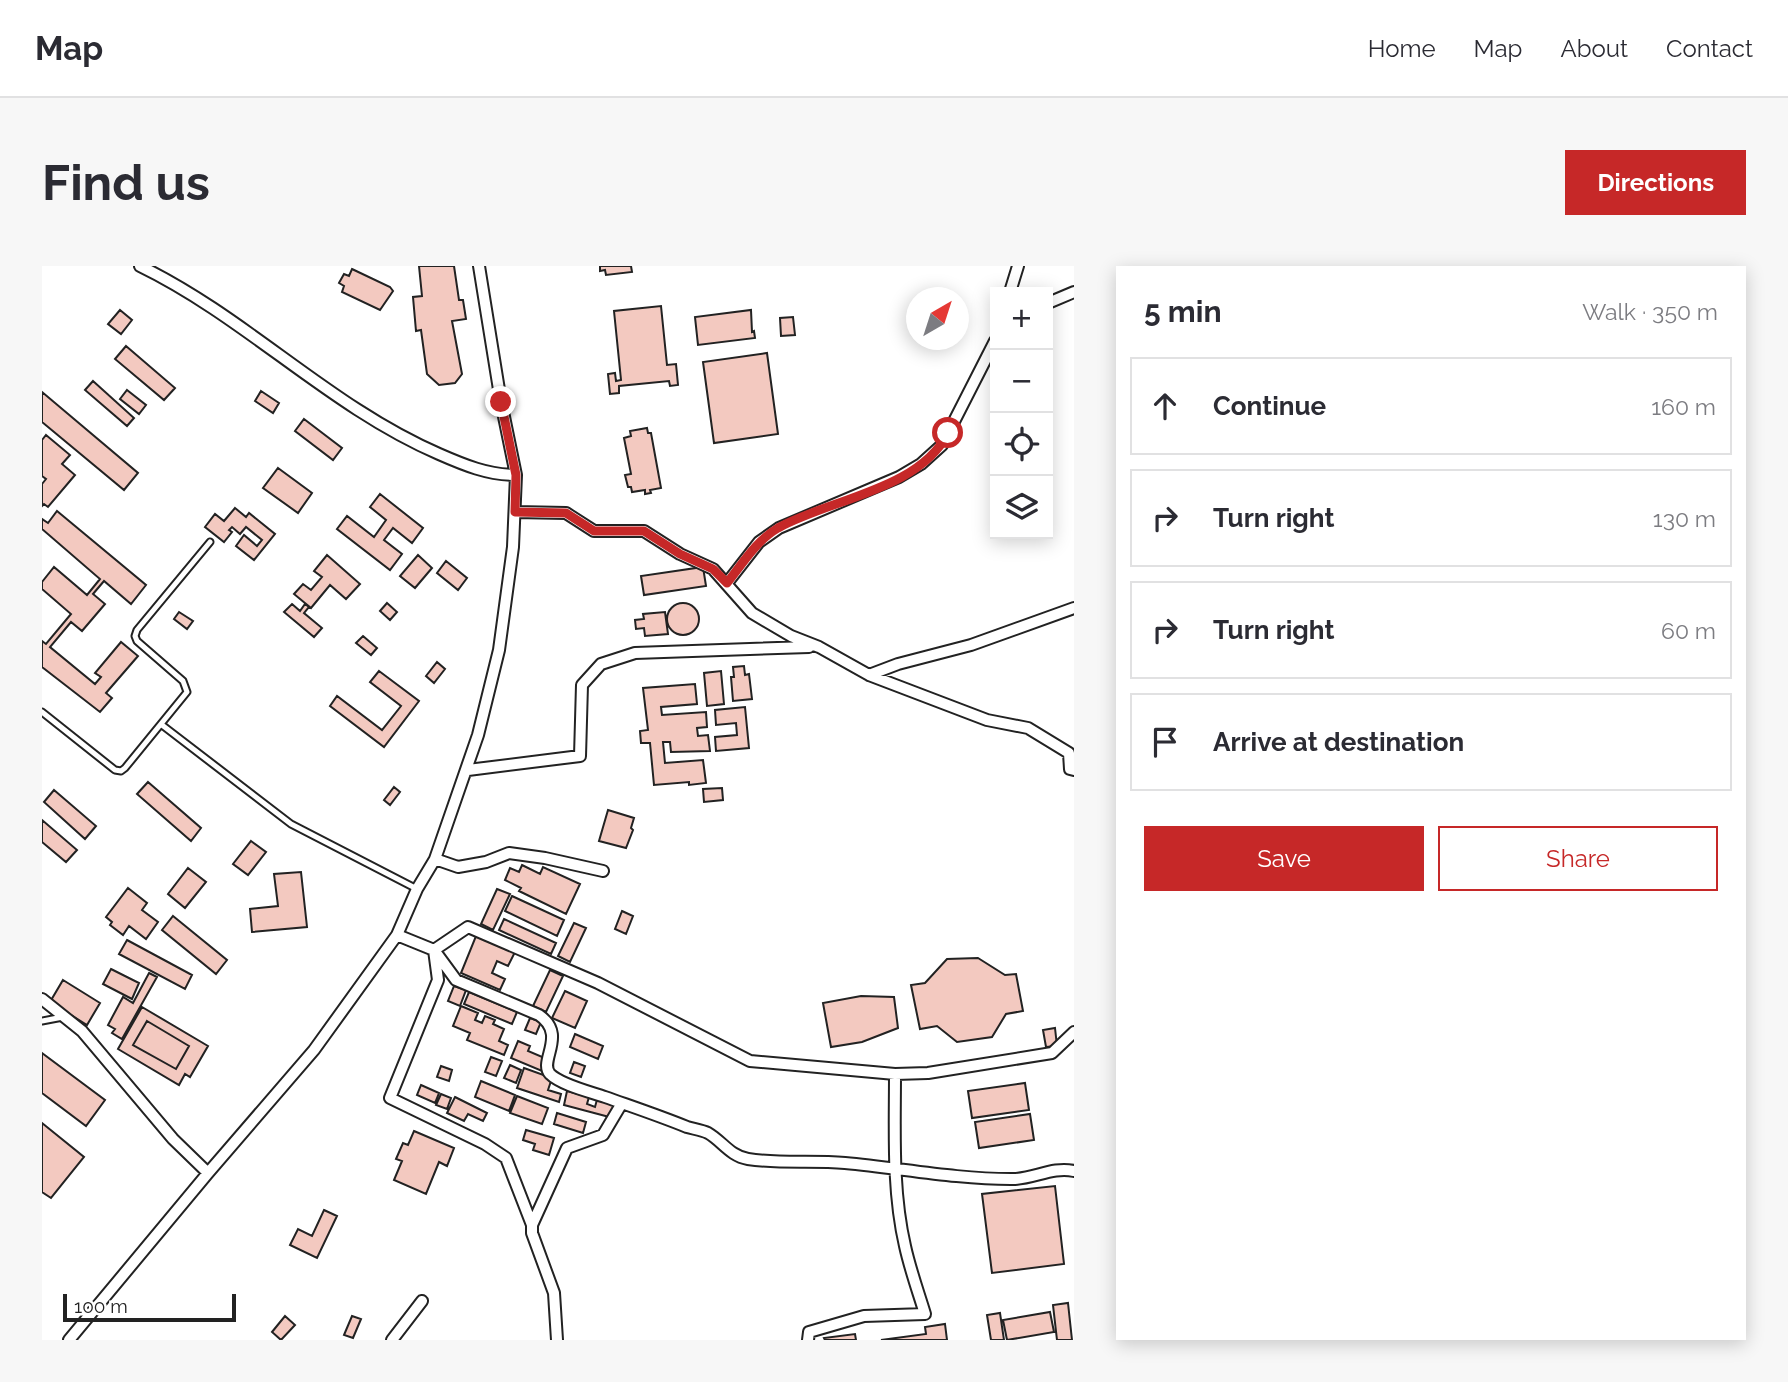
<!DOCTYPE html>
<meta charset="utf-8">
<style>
:root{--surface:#fff;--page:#f7f7f7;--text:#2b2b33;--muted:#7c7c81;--line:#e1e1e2;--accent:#c62828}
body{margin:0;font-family:Raleway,sans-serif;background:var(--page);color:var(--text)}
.controls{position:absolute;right:21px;top:21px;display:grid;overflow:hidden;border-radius:0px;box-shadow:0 4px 18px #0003}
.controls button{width:63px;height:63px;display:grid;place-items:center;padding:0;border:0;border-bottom:2px solid var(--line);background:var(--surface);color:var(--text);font:35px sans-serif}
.compass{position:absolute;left:864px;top:21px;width:63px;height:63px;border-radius:50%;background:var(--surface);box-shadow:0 4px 18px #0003;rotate:39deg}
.scale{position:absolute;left:21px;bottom:18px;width:173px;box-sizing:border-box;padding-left:7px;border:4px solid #222;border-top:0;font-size:19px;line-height:24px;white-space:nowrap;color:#222;-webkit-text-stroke:5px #fff;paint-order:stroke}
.stop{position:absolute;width:21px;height:21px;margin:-16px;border:5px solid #c62828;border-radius:50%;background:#fff}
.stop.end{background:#c62828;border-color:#fff;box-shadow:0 2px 7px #0008}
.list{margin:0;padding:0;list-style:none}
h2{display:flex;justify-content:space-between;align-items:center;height:91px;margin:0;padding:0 28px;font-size:30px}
h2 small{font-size:23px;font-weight:400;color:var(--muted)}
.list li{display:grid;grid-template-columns:46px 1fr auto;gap:21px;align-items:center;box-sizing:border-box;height:98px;margin:0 14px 14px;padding:0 14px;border:2px solid var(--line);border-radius:0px}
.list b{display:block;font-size:26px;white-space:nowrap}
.list em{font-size:23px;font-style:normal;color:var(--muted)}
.actions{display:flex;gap:14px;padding:21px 28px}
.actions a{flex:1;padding:16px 0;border:2px solid var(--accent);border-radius:0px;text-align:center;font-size:24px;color:var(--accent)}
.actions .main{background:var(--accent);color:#fff}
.icon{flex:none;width:38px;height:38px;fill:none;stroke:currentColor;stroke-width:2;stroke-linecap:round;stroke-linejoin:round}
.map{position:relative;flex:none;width:1032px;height:1074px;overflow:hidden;border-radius:0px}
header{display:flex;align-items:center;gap:42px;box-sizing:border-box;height:98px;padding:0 35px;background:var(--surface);border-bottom:2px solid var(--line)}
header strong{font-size:33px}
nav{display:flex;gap:38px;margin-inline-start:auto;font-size:24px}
.intro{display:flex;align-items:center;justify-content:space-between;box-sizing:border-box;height:168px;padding:0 42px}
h1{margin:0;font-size:49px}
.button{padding:18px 32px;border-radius:0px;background:var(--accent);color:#fff;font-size:24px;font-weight:700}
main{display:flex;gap:42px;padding:0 42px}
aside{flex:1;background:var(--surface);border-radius:0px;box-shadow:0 4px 18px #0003}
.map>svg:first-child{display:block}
.building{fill:#f3c9c0;stroke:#222;stroke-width:2;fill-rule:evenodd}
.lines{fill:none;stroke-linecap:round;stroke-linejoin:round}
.service-casing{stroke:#222;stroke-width:9}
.minor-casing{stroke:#222;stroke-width:14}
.service{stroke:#fff;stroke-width:5}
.minor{stroke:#fff;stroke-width:10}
.route{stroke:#c62828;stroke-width:9}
</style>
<header>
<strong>Map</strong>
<nav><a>Home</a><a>Map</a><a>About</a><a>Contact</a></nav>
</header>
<div class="intro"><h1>Find us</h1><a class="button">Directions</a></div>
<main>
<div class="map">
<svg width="1032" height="1074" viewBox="0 0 1032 1074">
<rect width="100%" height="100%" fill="#fff"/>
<path class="building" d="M 377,0 L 412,0 L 417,34 L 421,34 L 424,53 L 410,55 L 420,108 L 413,117 L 397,119 L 385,108 L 379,64 L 374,65 L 371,31 L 380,30 Z
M 558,0 L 589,0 L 590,6 L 564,9 L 563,4 L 558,5 Z
M 310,3 L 348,21 L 351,25 L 338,44 L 300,26 L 302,20 L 297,17 L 302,8 L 307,10 Z
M 619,40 L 625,99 L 634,98 L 636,119 L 628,120 L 627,115 L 577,120 L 577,127 L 568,128 L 566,108 L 573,107 L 574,115 L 579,114 L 572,45 Z
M 78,44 L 90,54 L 79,68 L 66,58 Z
M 709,44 L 710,66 L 712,65 L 713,72 L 656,79 L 653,51 Z
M 751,51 L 753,69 L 739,70 L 738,52 Z
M 84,80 L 133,122 L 122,134 L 73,93 Z
M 725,87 L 736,168 L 672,177 L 661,96 Z
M 51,115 L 92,152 L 85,160 L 43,124 Z
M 85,124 L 104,139 L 97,148 L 78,133 Z
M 219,125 L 237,137 L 231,147 L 213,135 Z
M 0,126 L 96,207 L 82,224 L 0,156 Z
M 262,153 L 300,182 L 291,194 L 253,165 Z
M 605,162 L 606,167 L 609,167 L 619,222 L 608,224 L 609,227 L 603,228 L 603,224 L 590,226 L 589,221 L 586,221 L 583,209 L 589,208 L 582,172 L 589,170 L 588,165 Z
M 4,169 L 28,189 L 20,198 L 33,209 L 6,241 L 2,238 L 0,240 L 0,218 L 4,213 L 0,210 L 0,174 Z
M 236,202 L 270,227 L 256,247 L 221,222 Z
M 338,228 L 381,262 L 370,277 L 351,262 L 342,274 L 360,288 L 348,304 L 295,263 L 305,250 L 332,271 L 344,254 L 328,241 Z
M 193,242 L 204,251 L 207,247 L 233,268 L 212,294 L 194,280 L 202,269 L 215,280 L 220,274 L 204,261 L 198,268 L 190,261 L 187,264 L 190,266 L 182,276 L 163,261 L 173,248 L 182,255 Z
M 15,245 L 104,319 L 89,338 L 62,315 L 51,328 L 63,338 L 40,365 L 29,356 L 8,381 L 53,418 L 59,411 L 53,407 L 79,376 L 96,390 L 64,427 L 70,432 L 58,446 L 0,401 L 0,375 L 4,378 L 29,348 L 0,323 L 0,316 L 12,301 L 45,329 L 58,313 L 0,263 L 0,253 L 6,257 Z
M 285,289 L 318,318 L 304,333 L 288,319 L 269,342 L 252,328 L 261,318 L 269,324 L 280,311 L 272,305 Z
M 376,289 L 390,302 L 373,322 L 358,310 Z
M 404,295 L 425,312 L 416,324 L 395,307 Z
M 661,301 L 664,320 L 602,329 L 599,310 Z
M625 353a16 16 0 1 1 32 0a16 16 0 1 1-32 0Z
M 345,337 L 355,346 L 348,354 L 338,345 Z
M 250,338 L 258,345 L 263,338 L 267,341 L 262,347 L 280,362 L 272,371 L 242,346 Z
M 137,346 L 151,355 L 145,363 L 132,353 Z
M 623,346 L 626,368 L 603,370 L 602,362 L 594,363 L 593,354 L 602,353 L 601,348 Z
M 321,370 L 335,382 L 329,389 L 314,377 Z
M 395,396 L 403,403 L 392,417 L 384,410 Z
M 702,400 L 703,409 L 707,408 L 710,433 L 691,435 L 689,411 L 692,411 L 691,401 Z
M 337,405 L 377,435 L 342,481 L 288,440 L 295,430 L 340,464 L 359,440 L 328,416 Z
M 679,405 L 682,438 L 665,440 L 662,407 Z
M 653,418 L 655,438 L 619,441 L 620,449 L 664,446 L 665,461 L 655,462 L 656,470 L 666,469 L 668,485 L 629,486 L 628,476 L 621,476 L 623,497 L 661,494 L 664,517 L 647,519 L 647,516 L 612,519 L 608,477 L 599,477 L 598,465 L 606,464 L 601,422 Z
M 703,441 L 707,482 L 674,485 L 673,471 L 695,469 L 694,457 L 674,459 L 673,444 Z
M 106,516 L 159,562 L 149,575 L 95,528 Z
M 352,521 L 358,526 L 348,539 L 342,534 Z
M 680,522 L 681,534 L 662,536 L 661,523 Z
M 12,524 L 54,560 L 43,573 L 2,536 Z
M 566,544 L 592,552 L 589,562 L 591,564 L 584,582 L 557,575 Z
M 0,554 L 35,584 L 24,596 L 0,576 Z
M 209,575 L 224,586 L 206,609 L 191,598 Z
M 480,599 L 498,608 L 501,601 L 538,618 L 524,648 L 477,625 L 479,622 L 463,614 L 468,602 L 477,606 Z
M 146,602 L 164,616 L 143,642 L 126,628 Z
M 259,606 L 265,661 L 210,666 L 208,643 L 236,640 L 232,608 Z
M 86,622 L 105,637 L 100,644 L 116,656 L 104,673 L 87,660 L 81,669 L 68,659 L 70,656 L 64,651 Z
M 455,623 L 468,628 L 451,664 L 439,658 Z
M 470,630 L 522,654 L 515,670 L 463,645 Z
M 580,645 L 591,650 L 584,668 L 573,663 Z
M 131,650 L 185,694 L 174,708 L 120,664 Z
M 462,653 L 514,677 L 509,688 L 457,664 Z
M 532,657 L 544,662 L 528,696 L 516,690 Z
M 434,670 L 473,686 L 466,700 L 455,695 L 450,707 L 463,713 L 458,724 L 419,707 Z
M 85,674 L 150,709 L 143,723 L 77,688 Z
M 936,692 L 963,709 L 974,708 L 981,745 L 964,748 L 950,771 L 915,776 L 895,760 L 878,763 L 869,719 L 883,717 L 905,693 Z
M 69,703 L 97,717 L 90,733 L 61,718 Z
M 508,704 L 521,710 L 504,746 L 491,740 Z
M 107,707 L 115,711 L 80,773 L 70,767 L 73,763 L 66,759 L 81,731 L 91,737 Z
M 21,714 L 58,737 L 45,759 L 8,736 Z
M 412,720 L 424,724 L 418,740 L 406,735 Z
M 523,725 L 545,735 L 533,762 L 510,752 Z
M 427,726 L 475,746 L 470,758 L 422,738 Z
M 819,730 L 852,731 L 856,762 L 820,776 L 789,781 L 781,737 Z
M 419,740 L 436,747 L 433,754 L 440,757 L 443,750 L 453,754 L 451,758 L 462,763 L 457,775 L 466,779 L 462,789 L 425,774 L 428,767 L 411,760 Z
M 100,741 L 166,780 L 148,811 L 143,808 L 137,819 L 76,783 ZM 105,755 L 147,780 L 134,803 L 91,779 Z
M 488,752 L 499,756 L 494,768 L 483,764 Z
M 105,755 L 147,780 L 134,803 L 91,779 Z
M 1013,762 L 1015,780 L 1004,781 L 1001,764 Z
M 533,768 L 561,780 L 556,793 L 528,781 Z
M 476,775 L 488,780 L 486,785 L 505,793 L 500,805 L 469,792 Z
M 0,787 L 63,834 L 44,860 L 0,827 Z
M 449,791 L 460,795 L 454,810 L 443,806 Z
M 532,796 L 543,800 L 539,811 L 528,807 Z
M 468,799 L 479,804 L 474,817 L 462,812 Z
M 399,800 L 410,804 L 407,815 L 395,811 Z
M 482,802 L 510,812 L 506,824 L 519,828 L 517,836 L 475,822 Z
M 439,815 L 473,829 L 467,845 L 433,831 Z
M 983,817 L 987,844 L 930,852 L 926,825 Z
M 379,819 L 397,827 L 393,837 L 375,829 Z
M 525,825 L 547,831 L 545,838 L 553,841 L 556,830 L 575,835 L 571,852 L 522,839 Z
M 399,828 L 409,832 L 405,843 L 394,839 Z
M 475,830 L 506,842 L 500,858 L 468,847 Z
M 413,831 L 445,847 L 441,855 L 426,848 L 422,855 L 405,847 Z
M 515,847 L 544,856 L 541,867 L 512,858 Z
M 988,848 L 992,874 L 937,882 L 933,856 Z
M 0,857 L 42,891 L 9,932 L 0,926 Z
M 484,864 L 512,872 L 507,889 L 491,884 L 493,878 L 481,874 Z
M 372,865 L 412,882 L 405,900 L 397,896 L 384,928 L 352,914 L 360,895 L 354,893 L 361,877 L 366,879 Z
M 1013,920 L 1022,998 L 950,1007 L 940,928 Z
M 282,944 L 295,950 L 275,992 L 248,979 L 256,963 L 270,970 Z
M 1026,1037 L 1030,1074 L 1015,1074 L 1011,1039 Z
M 1008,1046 L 1012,1066 L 965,1074 L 961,1054 Z
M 958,1047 L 962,1074 L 949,1074 L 945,1049 Z
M 243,1050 L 253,1059 L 239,1074 L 230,1066 Z
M 310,1050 L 319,1053 L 311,1072 L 302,1069 Z
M 903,1058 L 905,1074 L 839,1074 L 884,1068 L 883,1061 Z
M 813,1068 L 814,1074 L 783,1074 L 782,1072 Z"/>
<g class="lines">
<g class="service-casing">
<path id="service" d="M 0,446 L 73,504 L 79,505 L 83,502 L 145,426 L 141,415 L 95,375 L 93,370 L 95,364 L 168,276
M 120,459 L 249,558 L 375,623
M 0,755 L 21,751"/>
</g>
<g class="minor-casing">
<path id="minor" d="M 98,0 C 205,52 288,141 397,188 C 422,199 446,209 474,209
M 968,26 L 976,0
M 1006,37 L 1032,26
M 473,246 L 524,247 L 552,265 L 602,265 L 638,288 L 671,303 L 710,347 L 749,370 L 777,381 L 827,409 L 945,454 L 986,462 L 1027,487 L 1028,503 L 1032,504
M 685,317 L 717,276 L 737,262 L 857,211 L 879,198 L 900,179 L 953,75
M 827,409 L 856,398 L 929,379 L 1032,342
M 426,504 L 538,490 L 540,419 L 559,398 L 593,387 L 767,381
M 393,593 L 416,601 L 444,596 L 467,587 L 503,592 L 561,605
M 355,669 L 392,684 L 396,714 L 348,832 L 443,878 L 464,892 L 490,959
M 0,733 L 40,765 L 131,873 L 166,907
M 1032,766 L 1010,787 L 886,807 L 853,808 L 708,795 L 556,717 L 426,661 L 392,684 L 414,714 L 497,749 C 526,769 496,795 508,808 C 519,819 549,826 563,831 C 591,841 618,850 645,861 C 652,863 660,864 666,867 C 680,875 688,890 706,893 C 738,898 771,894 803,897 C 858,902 913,913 969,913 C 990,914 1010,900 1032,905
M 27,1074 L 166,907 L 272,784 L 355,669 L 375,623 L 393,593 L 436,469 L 457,384 L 471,281 L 474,209 L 459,136 L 437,0
M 350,1074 L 380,1035
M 515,1074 L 512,1027 L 490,967 L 490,959 L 525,882 L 561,869 L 580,837
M 766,1074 L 767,1066 L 822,1050 L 883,1048 C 876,1025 868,1003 863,980 C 850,924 853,865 853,808"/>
</g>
<use href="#service" class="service"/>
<use href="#minor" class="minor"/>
</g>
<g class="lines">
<path class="route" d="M 459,136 L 474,209 L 473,246 L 524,247 L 552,265 L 602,265 L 638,288 L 671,303 L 685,317 C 701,297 714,275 736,262 C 788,233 877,224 906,167"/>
</g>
</svg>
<div class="controls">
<button>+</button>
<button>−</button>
<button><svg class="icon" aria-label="locate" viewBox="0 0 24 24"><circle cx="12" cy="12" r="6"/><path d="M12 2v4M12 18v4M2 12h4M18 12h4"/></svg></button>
<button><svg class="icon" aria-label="layers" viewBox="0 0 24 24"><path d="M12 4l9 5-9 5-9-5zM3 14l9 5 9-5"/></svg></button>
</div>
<svg class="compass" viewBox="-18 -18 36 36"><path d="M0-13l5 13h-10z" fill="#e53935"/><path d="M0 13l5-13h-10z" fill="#7c7c81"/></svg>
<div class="scale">100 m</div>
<div class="stop" style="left:906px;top:167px"></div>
<div class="stop end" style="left:459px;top:136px"></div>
</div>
<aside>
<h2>5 min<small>Walk · 350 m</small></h2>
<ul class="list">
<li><svg class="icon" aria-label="ahead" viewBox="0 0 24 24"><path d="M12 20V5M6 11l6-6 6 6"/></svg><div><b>Continue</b></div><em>160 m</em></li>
<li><svg class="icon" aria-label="right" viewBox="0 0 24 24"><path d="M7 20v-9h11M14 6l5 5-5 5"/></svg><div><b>Turn right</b></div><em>130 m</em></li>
<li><svg class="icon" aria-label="right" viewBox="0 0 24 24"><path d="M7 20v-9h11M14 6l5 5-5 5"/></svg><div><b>Turn right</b></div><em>60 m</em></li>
<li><svg class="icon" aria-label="arrive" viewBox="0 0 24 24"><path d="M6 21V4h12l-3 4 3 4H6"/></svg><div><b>Arrive at destination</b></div></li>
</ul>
<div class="actions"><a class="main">Save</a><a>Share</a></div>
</aside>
</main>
